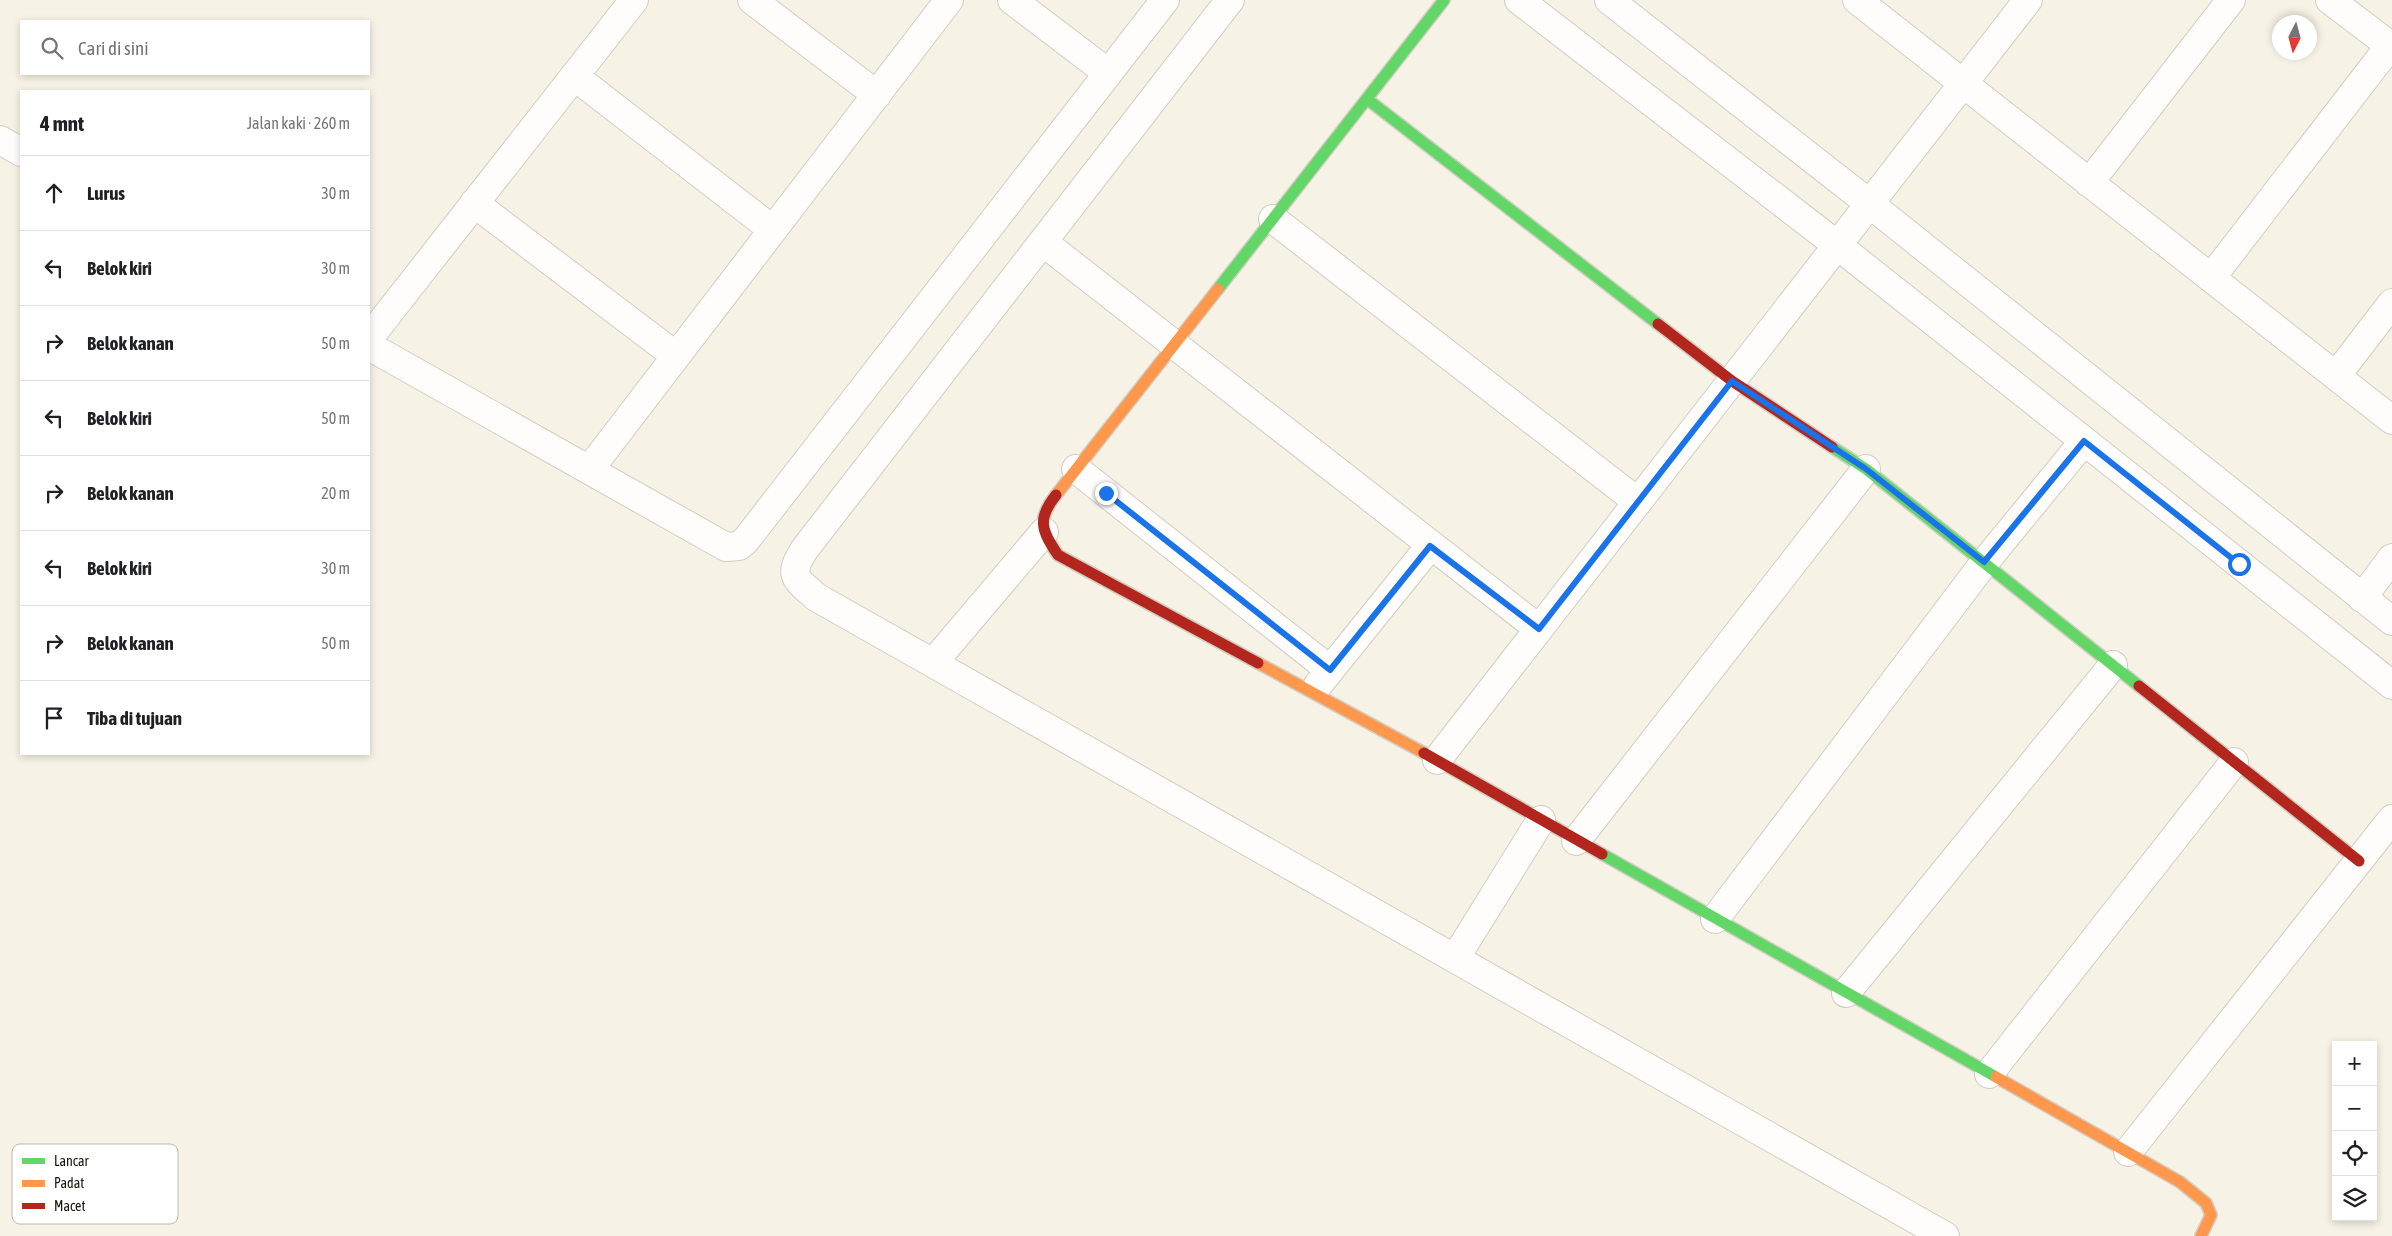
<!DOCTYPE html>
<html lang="id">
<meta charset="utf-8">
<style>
:root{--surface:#fff;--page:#f6f6f6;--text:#202124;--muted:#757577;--line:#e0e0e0}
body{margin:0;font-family:"Asap Condensed",sans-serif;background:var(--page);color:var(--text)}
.controls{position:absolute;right:15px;bottom:15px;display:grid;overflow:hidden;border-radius:0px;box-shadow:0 2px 8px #0003}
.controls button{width:45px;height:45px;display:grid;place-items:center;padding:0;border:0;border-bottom:1px solid var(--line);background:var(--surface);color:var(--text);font:25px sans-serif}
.compass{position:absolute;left:2272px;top:15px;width:45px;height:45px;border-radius:50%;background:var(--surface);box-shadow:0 2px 8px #0003;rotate:186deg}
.stop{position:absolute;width:15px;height:15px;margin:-11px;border:4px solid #1a73e8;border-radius:50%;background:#fff}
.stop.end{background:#1a73e8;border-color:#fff;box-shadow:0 1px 5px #0008}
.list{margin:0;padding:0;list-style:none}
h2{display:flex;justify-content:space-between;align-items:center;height:65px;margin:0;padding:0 20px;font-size:21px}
h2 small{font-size:16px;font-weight:400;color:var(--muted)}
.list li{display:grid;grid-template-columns:32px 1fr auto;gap:15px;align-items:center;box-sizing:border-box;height:75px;padding:0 20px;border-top:1px solid var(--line)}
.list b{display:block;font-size:19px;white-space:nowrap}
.list em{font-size:16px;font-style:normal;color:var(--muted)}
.icon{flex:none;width:28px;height:28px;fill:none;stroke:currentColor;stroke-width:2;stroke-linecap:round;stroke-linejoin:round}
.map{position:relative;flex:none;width:2392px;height:1236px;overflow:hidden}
.search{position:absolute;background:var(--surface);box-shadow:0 2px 8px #0003;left:20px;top:20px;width:350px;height:55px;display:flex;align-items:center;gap:12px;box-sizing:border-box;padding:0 18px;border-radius:0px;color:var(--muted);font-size:19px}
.panel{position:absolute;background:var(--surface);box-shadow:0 2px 8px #0003;left:20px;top:90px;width:350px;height:665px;border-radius:0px}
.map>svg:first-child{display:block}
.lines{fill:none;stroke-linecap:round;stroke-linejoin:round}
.street-casing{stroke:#d1cdc2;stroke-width:30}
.fast-casing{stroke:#d1cdc2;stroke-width:14}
.slow-casing{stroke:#d1cdc2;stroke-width:14}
.jam-casing{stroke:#d1cdc2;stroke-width:14}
.street{stroke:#fefdfb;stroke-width:28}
.fast{stroke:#63d668;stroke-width:11}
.slow{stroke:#ff974d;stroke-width:11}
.jam{stroke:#b3261e;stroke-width:11}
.route{stroke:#1a73e8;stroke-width:6}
.key{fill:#fff;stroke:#b9b8b5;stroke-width:1}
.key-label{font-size:14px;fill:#171309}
</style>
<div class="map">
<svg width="2392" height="1236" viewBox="0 0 2392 1236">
<rect width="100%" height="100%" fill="#f6f2e5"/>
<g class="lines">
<g class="street-casing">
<path id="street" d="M 752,0 L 877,95
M 1012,0 L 1108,73
M 1230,0 L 804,550 C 788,576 795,578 816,597 L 1945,1236
M 1519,0 L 1837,245 L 2392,685
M 1609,0 L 1870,204 L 2392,621
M 1857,0 L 2392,420
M 2330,0 L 2392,47
M 574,76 L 773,230
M 0,140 L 21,152
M 2089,183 L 2231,0
M 474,203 L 676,356
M 1273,219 L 1638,502
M 1043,242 L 1539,629
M 2211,278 L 2392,43
M 369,338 L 634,0
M 369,346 L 726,547 L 739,546 L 746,540 L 1165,0
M 2336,376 L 2392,303
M 1076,469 L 1330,670
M 589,470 L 949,0
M 2362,598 L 2392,558
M 933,663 L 1044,532
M 1318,685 L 1430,546
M 1437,760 L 2028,0
M 1576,841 L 1866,469
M 1715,919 L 1984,563 L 2084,441
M 1456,957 L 1541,820
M 1846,993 L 2113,665
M 1989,1074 L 2234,762
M 2128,1152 L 2392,819"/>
</g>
<g class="fast-casing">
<path id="fast" d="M 1367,99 L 1658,324
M 1218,289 L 1444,0
M 1832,447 L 1866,469 L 2139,686
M 1602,854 L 1996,1077"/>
</g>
<g class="slow-casing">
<path id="slow" d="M 1056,495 L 1218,289
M 1258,663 L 1424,753
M 1996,1077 L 2180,1182 L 2206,1203 L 2211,1215 L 2201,1236"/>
</g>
<g class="jam-casing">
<path id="jam" d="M 1658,324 L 1732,381 L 1832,447
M 1056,495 C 1037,519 1041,530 1058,555 L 1258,663
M 2139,686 L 2359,861
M 1424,753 L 1602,854"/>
</g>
<use href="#street" class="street"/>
<use href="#fast" class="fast"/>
<use href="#slow" class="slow"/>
<use href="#jam" class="jam"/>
</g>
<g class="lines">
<path class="route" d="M 1106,493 L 1330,670 L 1430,546 L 1539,629 L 1732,381 L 1866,469 L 1984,562 L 2084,441 L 2239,564"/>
</g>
<rect x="12" y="1144" width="166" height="80" rx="8" class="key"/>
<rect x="22" y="1158" width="23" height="6" fill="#63d668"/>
<rect x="22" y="1180" width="23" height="7" fill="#ff974d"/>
<rect x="22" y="1203" width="23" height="6" fill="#b3261e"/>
<g class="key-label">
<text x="54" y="1166">Lancar</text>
<text x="54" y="1188">Padat</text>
<text x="54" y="1211">Macet</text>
</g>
</svg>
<div class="controls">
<button>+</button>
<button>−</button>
<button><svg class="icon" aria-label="locate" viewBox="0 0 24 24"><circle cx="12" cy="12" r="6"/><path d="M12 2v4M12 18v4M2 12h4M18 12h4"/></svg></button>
<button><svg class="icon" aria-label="layers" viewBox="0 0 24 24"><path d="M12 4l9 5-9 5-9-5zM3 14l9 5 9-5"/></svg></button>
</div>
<svg class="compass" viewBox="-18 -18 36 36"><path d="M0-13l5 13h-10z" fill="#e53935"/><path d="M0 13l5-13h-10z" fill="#757577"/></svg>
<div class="stop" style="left:2239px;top:564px"></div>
<div class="stop end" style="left:1106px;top:493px"></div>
<div class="search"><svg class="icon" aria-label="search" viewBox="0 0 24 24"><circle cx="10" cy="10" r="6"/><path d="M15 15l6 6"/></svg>Cari di sini</div>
<section class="panel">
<h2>4 mnt<small>Jalan kaki · 260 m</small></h2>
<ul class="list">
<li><svg class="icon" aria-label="ahead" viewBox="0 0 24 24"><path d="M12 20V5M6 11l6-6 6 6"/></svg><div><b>Lurus</b></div><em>30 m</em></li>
<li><svg class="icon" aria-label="left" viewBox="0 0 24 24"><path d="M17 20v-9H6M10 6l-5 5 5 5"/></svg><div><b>Belok kiri</b></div><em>30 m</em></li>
<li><svg class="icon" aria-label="right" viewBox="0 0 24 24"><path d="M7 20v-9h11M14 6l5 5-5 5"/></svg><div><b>Belok kanan</b></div><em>50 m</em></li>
<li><svg class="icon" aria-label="left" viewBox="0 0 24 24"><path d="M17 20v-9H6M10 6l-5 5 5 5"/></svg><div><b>Belok kiri</b></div><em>50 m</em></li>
<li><svg class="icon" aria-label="right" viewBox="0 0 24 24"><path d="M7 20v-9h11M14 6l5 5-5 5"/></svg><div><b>Belok kanan</b></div><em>20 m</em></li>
<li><svg class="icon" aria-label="left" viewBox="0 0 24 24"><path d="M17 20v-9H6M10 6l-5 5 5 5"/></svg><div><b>Belok kiri</b></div><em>30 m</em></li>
<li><svg class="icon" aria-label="right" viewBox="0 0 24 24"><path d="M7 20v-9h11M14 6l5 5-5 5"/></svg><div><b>Belok kanan</b></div><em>50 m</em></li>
<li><svg class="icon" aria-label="arrive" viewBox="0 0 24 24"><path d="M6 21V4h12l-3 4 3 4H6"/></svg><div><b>Tiba di tujuan</b></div></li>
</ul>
</section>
</div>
